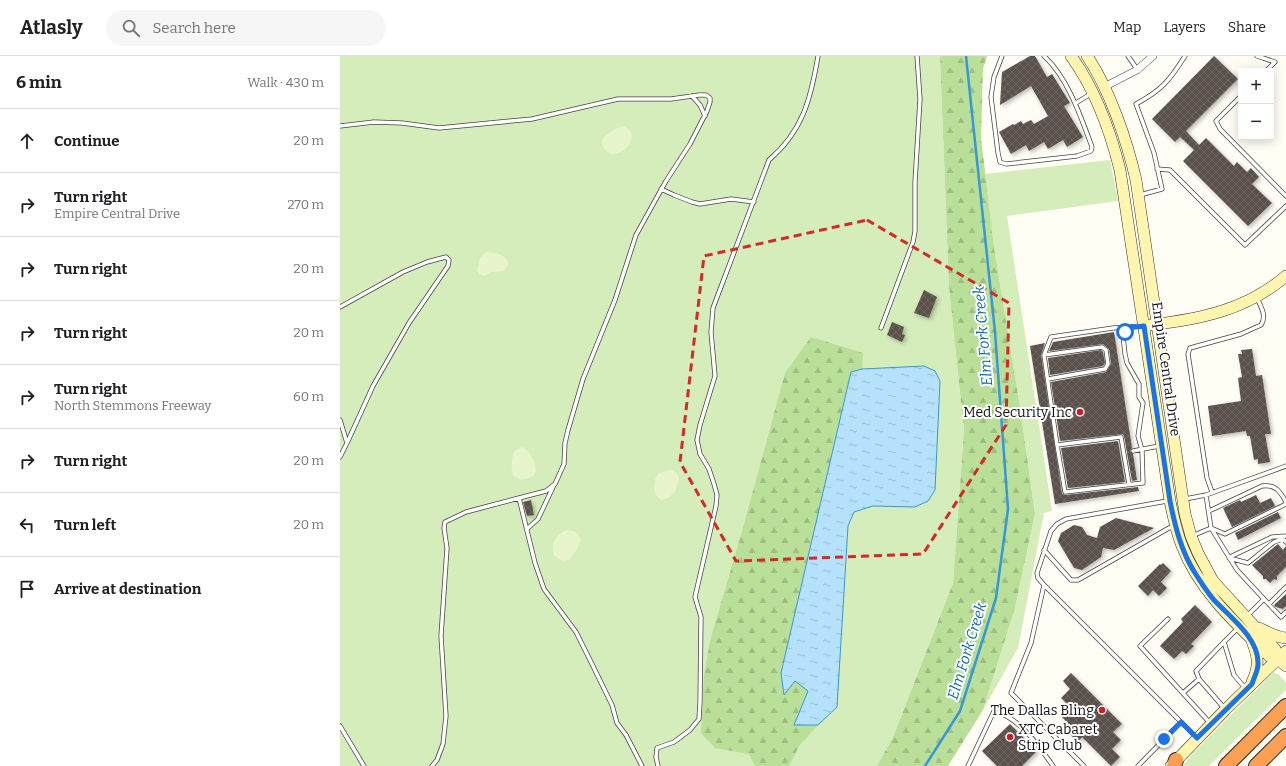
<!DOCTYPE html>
<meta charset="utf-8">
<style>
:root{--surface:#fff;--page:#f6f6f6;--text:#202124;--muted:#757577;--line:#e0e0e0}
body{margin:0;font-family:Bitter,serif;background:var(--page);color:var(--text)}
.controls{position:absolute;right:12px;top:12px;display:grid;overflow:hidden;border-radius:0px;box-shadow:0 2px 10px #0003}
.controls button{width:36px;height:36px;display:grid;place-items:center;padding:0;border:0;border-bottom:1px solid var(--line);background:var(--surface);color:var(--text);font:20px sans-serif}
.stop{position:absolute;width:12px;height:12px;margin:-9px;border:3px solid #1a73e8;border-radius:50%;background:#fff}
.stop.end{background:#1a73e8;border-color:#fff;box-shadow:0 1px 4px #0008}
.list{margin:0;padding:0;list-style:none}
h2{display:flex;justify-content:space-between;align-items:center;height:52px;margin:0;padding:0 16px;font-size:17px}
h2 small{font-size:13px;font-weight:400;color:var(--muted)}
.list li{display:grid;grid-template-columns:26px 1fr auto;gap:12px;align-items:center;box-sizing:border-box;height:64px;padding:0 16px;border-top:1px solid var(--line)}
.list b{display:block;font-size:15px;white-space:nowrap}
.list p{margin:0;font-size:13px;white-space:nowrap;color:var(--muted)}
.list em{font-size:13px;font-style:normal;color:var(--muted)}
.icon{flex:none;width:22px;height:22px;fill:none;stroke:currentColor;stroke-width:2;stroke-linecap:round;stroke-linejoin:round}
.map{position:relative;flex:none;width:946px;height:710px;overflow:hidden}
header{display:flex;align-items:center;gap:24px;box-sizing:border-box;height:56px;padding:0 20px;background:var(--surface);border-bottom:1px solid var(--line)}
header strong{font-size:19px}
nav{display:flex;gap:22px;margin-inline-start:auto;font-size:14px}
.search{width:280px;height:36px;background:var(--page);display:flex;align-items:center;gap:10px;box-sizing:border-box;padding:0 14px;border-radius:22px;color:var(--muted);font-size:15px}
main{display:flex}
aside{flex:1;background:var(--surface)}
.map>svg:first-child{display:block}
.grass{fill:#d5edba}
.forest{fill:url(#forest-firs)}
.pitch{fill:#e7f4cc}
.water{fill:url(#water-ripples);stroke:#3698d7}
.lines{fill:none;stroke-linecap:round;stroke-linejoin:round}
.stream{stroke:#3698d7;stroke-width:2.5}
.building{fill:url(#building-cross-hatch);filter:url(#shadow)}
.lane-casing{stroke:#444;stroke-width:5}
.street-casing{stroke:#444;stroke-width:8}
.secondary-casing{stroke:#333;stroke-width:12}
.highway-casing{stroke:#222;stroke-width:16}
.lane{stroke:#fff;stroke-width:3.5}
.street{stroke:#fff;stroke-width:7}
.secondary{stroke:#fff5af;stroke-width:11}
.highway{stroke:#fea054;stroke-width:14}
.route{stroke:#1a73e8;stroke-width:5}
.marked{fill:none;stroke:#d62828;stroke-width:3;stroke-dasharray:8 5;stroke-linejoin:round}
.poi-dot{fill:#cc1d27;stroke:#fff;stroke-width:1.5}
.labels{text-anchor:middle;dominant-baseline:central;stroke-width:4;stroke-linejoin:round;paint-order:stroke}
.street-label{font-size:14px;fill:#111;stroke:#fff}
.poi-label{font-size:14px;fill:#111;stroke:#fff;text-anchor:end}
.water-label{font-size:15px;font-style:italic;fill:#0f6aad;stroke:#fff}
</style>
<header>
<strong>Atlasly</strong>
<div class="search"><svg class="icon" aria-label="search" viewBox="0 0 24 24"><circle cx="10" cy="10" r="6"/><path d="M15 15l6 6"/></svg>Search here</div>
<nav><a>Map</a><a>Layers</a><a>Share</a></nav>
</header>
<main>
<aside>
<h2>6 min<small>Walk · 430 m</small></h2>
<ul class="list">
<li><svg class="icon" aria-label="ahead" viewBox="0 0 24 24"><path d="M12 20V5M6 11l6-6 6 6"/></svg><div><b>Continue</b></div><em>20 m</em></li>
<li><svg class="icon" aria-label="right" viewBox="0 0 24 24"><path d="M7 20v-9h11M14 6l5 5-5 5"/></svg><div><b>Turn right</b><p>Empire Central Drive</p></div><em>270 m</em></li>
<li><svg class="icon" aria-label="right" viewBox="0 0 24 24"><path d="M7 20v-9h11M14 6l5 5-5 5"/></svg><div><b>Turn right</b></div><em>20 m</em></li>
<li><svg class="icon" aria-label="right" viewBox="0 0 24 24"><path d="M7 20v-9h11M14 6l5 5-5 5"/></svg><div><b>Turn right</b></div><em>20 m</em></li>
<li><svg class="icon" aria-label="right" viewBox="0 0 24 24"><path d="M7 20v-9h11M14 6l5 5-5 5"/></svg><div><b>Turn right</b><p>North Stemmons Freeway</p></div><em>60 m</em></li>
<li><svg class="icon" aria-label="right" viewBox="0 0 24 24"><path d="M7 20v-9h11M14 6l5 5-5 5"/></svg><div><b>Turn right</b></div><em>20 m</em></li>
<li><svg class="icon" aria-label="left" viewBox="0 0 24 24"><path d="M17 20v-9H6M10 6l-5 5 5 5"/></svg><div><b>Turn left</b></div><em>20 m</em></li>
<li><svg class="icon" aria-label="arrive" viewBox="0 0 24 24"><path d="M6 21V4h12l-3 4 3 4H6"/></svg><div><b>Arrive at destination</b></div></li>
</ul>
</aside>
<div class="map">
<svg width="946" height="710" viewBox="0 0 946 710">
<defs>
<pattern id="forest-firs" width="22" height="20" patternUnits="userSpaceOnUse"><rect width="22" height="20" fill="#b9df98"/><path d="M5 1l3.5 6h-7zM16 11l3.5 6h-7z" fill="#9ebe82"/></pattern>
<pattern id="water-ripples" width="26" height="14" patternUnits="userSpaceOnUse"><rect width="26" height="14" fill="#b5e1fa"/><path d="M2 4q2-2 4 0t4 0M15 11q2-2 4 0t4 0" fill="none" stroke="#9bc0d5"/></pattern>
<pattern id="building-cross-hatch" width="8" height="8" patternUnits="userSpaceOnUse"><rect width="8" height="8" fill="#5a514c"/><path d="M0 0l8 8M0 8l8-8" fill="none" stroke="#6d6662"/></pattern>
<filter id="shadow"><feDropShadow dx="2" dy="2" stdDeviation="2" flood-color="#0004"/></filter>
</defs>
<rect width="100%" height="100%" fill="#fffdf4"/>
<path class="grass" d="M 0,0 L 600,0 L 609,231 L 624,374 L 613,527 L 553,681 L 537,710 L 0,710 Z
M 770,104 L 778,145 L 667,160 L 712,455 L 704,457 L 678,592 L 643,654 L 675,552 L 695,458 L 680,351 L 654,191 L 645,118 Z
M 934,616 L 936,618 L 938,618 L 946,626 L 946,634 L 869,710 L 843,710 L 852,698 Z"/>
<path class="forest" d="M 600,0 L 647,0 L 643,13 L 641,82 L 654,191 L 680,351 L 695,458 L 675,552 L 643,654 L 608,710 L 537,710 L 553,681 L 613,527 L 624,374 L 609,231 Z
M 471,281 L 523,297 L 522,313 L 511,316 L 444,639 L 455,624 L 468,635 L 455,669 L 478,669 L 459,690 L 449,710 L 415,710 L 409,698 L 375,692 L 361,677 L 364,619 L 370,585 L 403,472 L 445,317 Z"/>
<path class="pitch" d="M 282,70 C 303,76 287,99 270,98 C 251,83 270,76 282,70 Z
M 146,196 C 156,196 164,198 169,207 L 164,215 L 152,216 L 144,220 L 139,218 L 137,214 L 140,202 Z
M 182,391 C 190,394 200,412 194,419 C 190,422 185,423 181,424 L 173,419 C 171,414 171,398 176,394 C 177,393 181,392 182,391 Z
M 331,414 L 337,417 L 339,423 L 335,436 L 328,442 L 322,444 C 312,440 312,424 319,417 Z
M 228,474 C 250,478 237,494 229,504 C 223,506 219,504 214,499 C 210,489 217,476 228,474 Z"/>
<path class="water" d="M 584,310 L 595,315 L 600,325 L 595,434 L 588,445 L 575,451 L 533,450 L 514,456 L 508,470 L 497,651 L 478,669 L 454,669 L 468,635 L 455,625 L 444,639 L 441,617 L 511,316 L 522,313 Z"/>
<g class="lines">
<path class="stream" d="M 585,710 L 620,655 L 656,542 L 668,453 L 655,276 L 626,0"/>
</g>
<path class="building" d="M 690,0 L 695,0 L 707,21 L 712,18 L 730,47 L 724,50 L 743,81 L 727,91 L 723,84 L 708,93 L 704,86 L 689,95 L 686,89 L 671,98 L 659,76 L 673,68 L 674,69 L 681,65 L 683,68 L 691,64 L 694,68 L 708,60 L 691,30 L 660,49 L 662,16 Z
M 874,0 L 898,23 L 846,75 L 859,89 L 866,82 L 894,110 L 897,106 L 907,116 L 911,112 L 919,121 L 912,128 L 932,147 L 908,170 L 843,105 L 854,94 L 840,81 L 835,86 L 812,63 Z
M 584,234 L 597,241 L 589,262 L 574,257 Z
M 552,266 L 564,271 L 562,278 L 565,279 L 562,286 L 547,279 Z
M 774,276 L 792,392 L 790,395 L 793,398 L 797,424 L 792,425 L 784,380 L 783,378 L 720,385 L 711,326 L 766,316 L 771,308 L 769,293 L 763,288 L 709,295 L 713,286 Z
M 705,287 L 701,299 L 722,438 L 725,439 L 798,431 L 799,435 L 715,448 L 690,290 Z
M 912,293 L 916,320 L 922,319 L 931,378 L 925,378 L 930,406 L 918,408 L 918,403 L 914,404 L 910,380 L 907,380 L 906,375 L 872,380 L 868,350 L 901,345 L 898,322 L 902,321 L 898,298 L 902,298 L 901,294 Z
M 761,294 L 763,296 L 765,307 L 763,310 L 710,319 L 708,302 Z
M 778,385 L 785,426 L 728,432 L 721,392 Z
M 916,439 L 920,447 L 931,442 L 935,450 L 892,471 L 883,452 L 900,444 L 901,446 Z
M 191,444 L 194,459 L 187,460 L 183,446 Z
M 938,456 L 941,462 L 898,484 L 895,477 Z
M 776,462 L 814,472 L 774,494 L 763,492 L 761,501 L 742,514 L 734,512 L 718,485 L 721,477 L 734,469 L 742,471 L 747,479 L 757,482 L 760,471 Z
M 938,488 L 943,494 L 946,490 L 946,511 L 937,520 L 937,524 L 934,523 L 930,527 L 926,523 L 923,523 L 923,520 L 912,509 Z
M 823,507 L 831,515 L 821,526 L 827,532 L 819,540 L 813,534 L 808,540 L 798,530 L 820,508 L 821,509 Z
M 946,538 L 946,550 L 943,553 L 936,551 L 934,549 Z
M 855,549 L 872,566 L 851,588 L 854,590 L 846,598 L 842,595 L 834,603 L 820,590 L 843,566 L 841,563 Z
M 731,617 L 782,668 L 773,676 L 781,684 L 772,693 L 780,701 L 771,710 L 742,681 L 738,686 L 729,677 L 734,673 L 720,659 L 729,650 L 721,642 L 730,633 L 723,625 Z
M 670,668 L 697,695 L 682,710 L 657,710 L 642,695 Z"/>
<g class="lines">
<g class="lane-casing">
<path id="lane" d="M 662,0 L 654,21 L 651,41 L 658,97 L 660,106 L 666,108 L 737,100 L 751,95 L 752,91 C 741,61 728,22 704,0
M 788,0 L 797,13
M 917,0 L 935,6 L 926,15
M 352,40 L 360,49 L 365,60
M 901,40 L 876,65 L 880,73 L 946,140
M 736,47 L 752,37
M 0,70 L 34,66 L 62,67 L 99,72 L 192,63 L 278,43 L 331,43 L 359,39 L 366,39 L 370,42 L 370,46 L 367,55 L 350,88 L 326,125 L 296,179 L 275,244 L 243,323 L 228,374 L 225,387 L 224,408 L 215,428 L 206,435 L 179,442
M 817,113 L 830,114 L 905,189 L 946,150
M 321,133 L 334,139 L 352,146 L 360,148 L 391,143 L 414,146
M 800,139 L 822,133 L 814,97 L 796,48 C 822,34 830,24 845,0
M 0,251 L 63,216 L 87,206 L 106,201 L 109,204 L 108,210 L 69,267 L 33,330 L 7,387
M 787,271 L 783,280 L 785,298 L 787,307 L 799,328 L 799,341 L 803,347 L 798,380 L 802,394 L 803,427 L 725,436 L 717,389 L 704,299 L 711,281 L 773,272 L 802,270
M 541,272 L 573,186 L 575,175 L 575,126 L 580,43 L 577,0
M 704,299 L 762,291 L 766,294 L 768,308 L 765,313 L 708,323
M 0,364 L 7,387 L 0,401
M 717,389 L 781,381 L 789,428
M 793,395 L 819,390
M 872,436 L 867,422 L 848,298 L 850,292 L 901,278 L 921,269 C 927,260 921,251 917,242
M 866,439 L 871,472 L 897,514 L 924,543
M 845,443 L 866,439 L 946,410
M 869,455 L 922,430 C 935,428 940,435 946,446
M 187,473 L 198,463 L 214,429
M 852,480 L 871,472 L 885,478 L 946,448
M 704,494 L 731,524 L 738,524 L 829,472 L 834,471
M 890,501 L 932,481 L 946,480
M 889,502 L 908,507 L 934,486 L 943,483 L 946,486
M 704,529 L 698,522 L 697,517 L 711,475 L 717,468 L 726,463 L 827,445
M 929,548 L 946,531
M 907,560 L 924,543 L 941,561 L 946,556
M 828,563 L 800,590 L 870,667
M 899,571 L 884,586 L 894,619 L 905,632
M 884,586 L 856,615 L 859,623 L 885,653
M 843,637 L 859,623
M 0,670 L 24,710
M 92,710 L 97,704 L 103,688 L 106,660 L 101,580 L 107,492 L 104,472 L 105,466 L 126,456 L 179,442 L 195,507 L 204,533 L 236,576 L 252,608 L 272,649 L 277,667 L 286,679 L 302,710
M 318,710 L 316,701 L 317,692 L 334,686 L 350,674 L 359,663 L 360,646 L 361,561 L 355,541 L 376,450 L 377,439 L 374,428 L 369,413 L 360,398 L 357,384 L 360,369 L 375,320 L 371,276 L 373,252 L 429,104 C 463,75 471,42 478,0
M 628,710 L 654,655 C 680,662 698,689 713,710
M 744,710 L 671,637 L 691,587 L 704,529 L 857,682
M 798,710 L 841,666"/>
</g>
<g class="street-casing">
<path id="street" d="M 764,31 L 797,14 L 813,0"/>
</g>
<g class="secondary-casing">
<path id="secondary" d="M 731,0 C 755,33 770,74 780,114 L 830,445 C 833,460 836,475 842,490 C 859,534 895,567 929,600 L 938,603
M 747,0 C 770,34 787,85 796,124 L 845,458 L 851,480 L 858,497 L 873,525 L 935,593 L 938,603 L 946,610
M 810,269 C 861,263 906,254 946,220
M 919,572 C 927,576 936,581 946,582
M 912,585 C 918,601 920,609 912,626
M 831,710 L 885,654 L 946,595"/>
</g>
<g class="highway-casing">
<path id="highway" d="M 834,710 L 836,704
M 886,710 L 946,650
M 916,710 L 946,680"/>
</g>
<use href="#lane" class="lane"/>
<use href="#street" class="street"/>
<use href="#secondary" class="secondary"/>
<use href="#highway" class="highway"/>
</g>
<g class="lines">
<path class="route" d="M 785,276 L 787,272 L 804,270 L 830,445 C 835,470 841,495 855,517 C 861,526 867,536 874,544 C 890,561 919,582 918,608 C 918,615 914,621 912,628 L 857,682 L 841,666 L 824,683"/>
</g>
<path class="marked" d="M 527,164 L 669,247 L 666,369 L 583,498 L 396,505 L 340,406 L 364,200 Z"/>
<g class="poi-dot">
<circle cx="740" cy="356" r="4"/>
<circle cx="762" cy="654" r="4"/>
<circle cx="670" cy="681" r="4"/>
</g>
<g class="labels">
<g class="street-label">
<text transform="translate(826 313) rotate(82)">Empire Central Drive</text>
</g>
<g class="poi-label">
<text x="732" y="356">Med Security Inc</text>
<text x="754" y="654">The Dallas Bling</text>
<text x="678" y="673" text-anchor="start">XTC Cabaret<tspan x="678" dy="16">Strip Club</tspan></text>
</g>
<g class="water-label">
<text transform="translate(643 280) rotate(-95)">Elm Fork Creek</text>
<text transform="translate(627 595) rotate(-73)">Elm Fork Creek</text>
</g>
</g>
</svg>
<div class="controls">
<button>+</button>
<button>−</button>
</div>
<div class="stop" style="left:785px;top:276px"></div>
<div class="stop end" style="left:824px;top:683px"></div>
</div>
</main>
